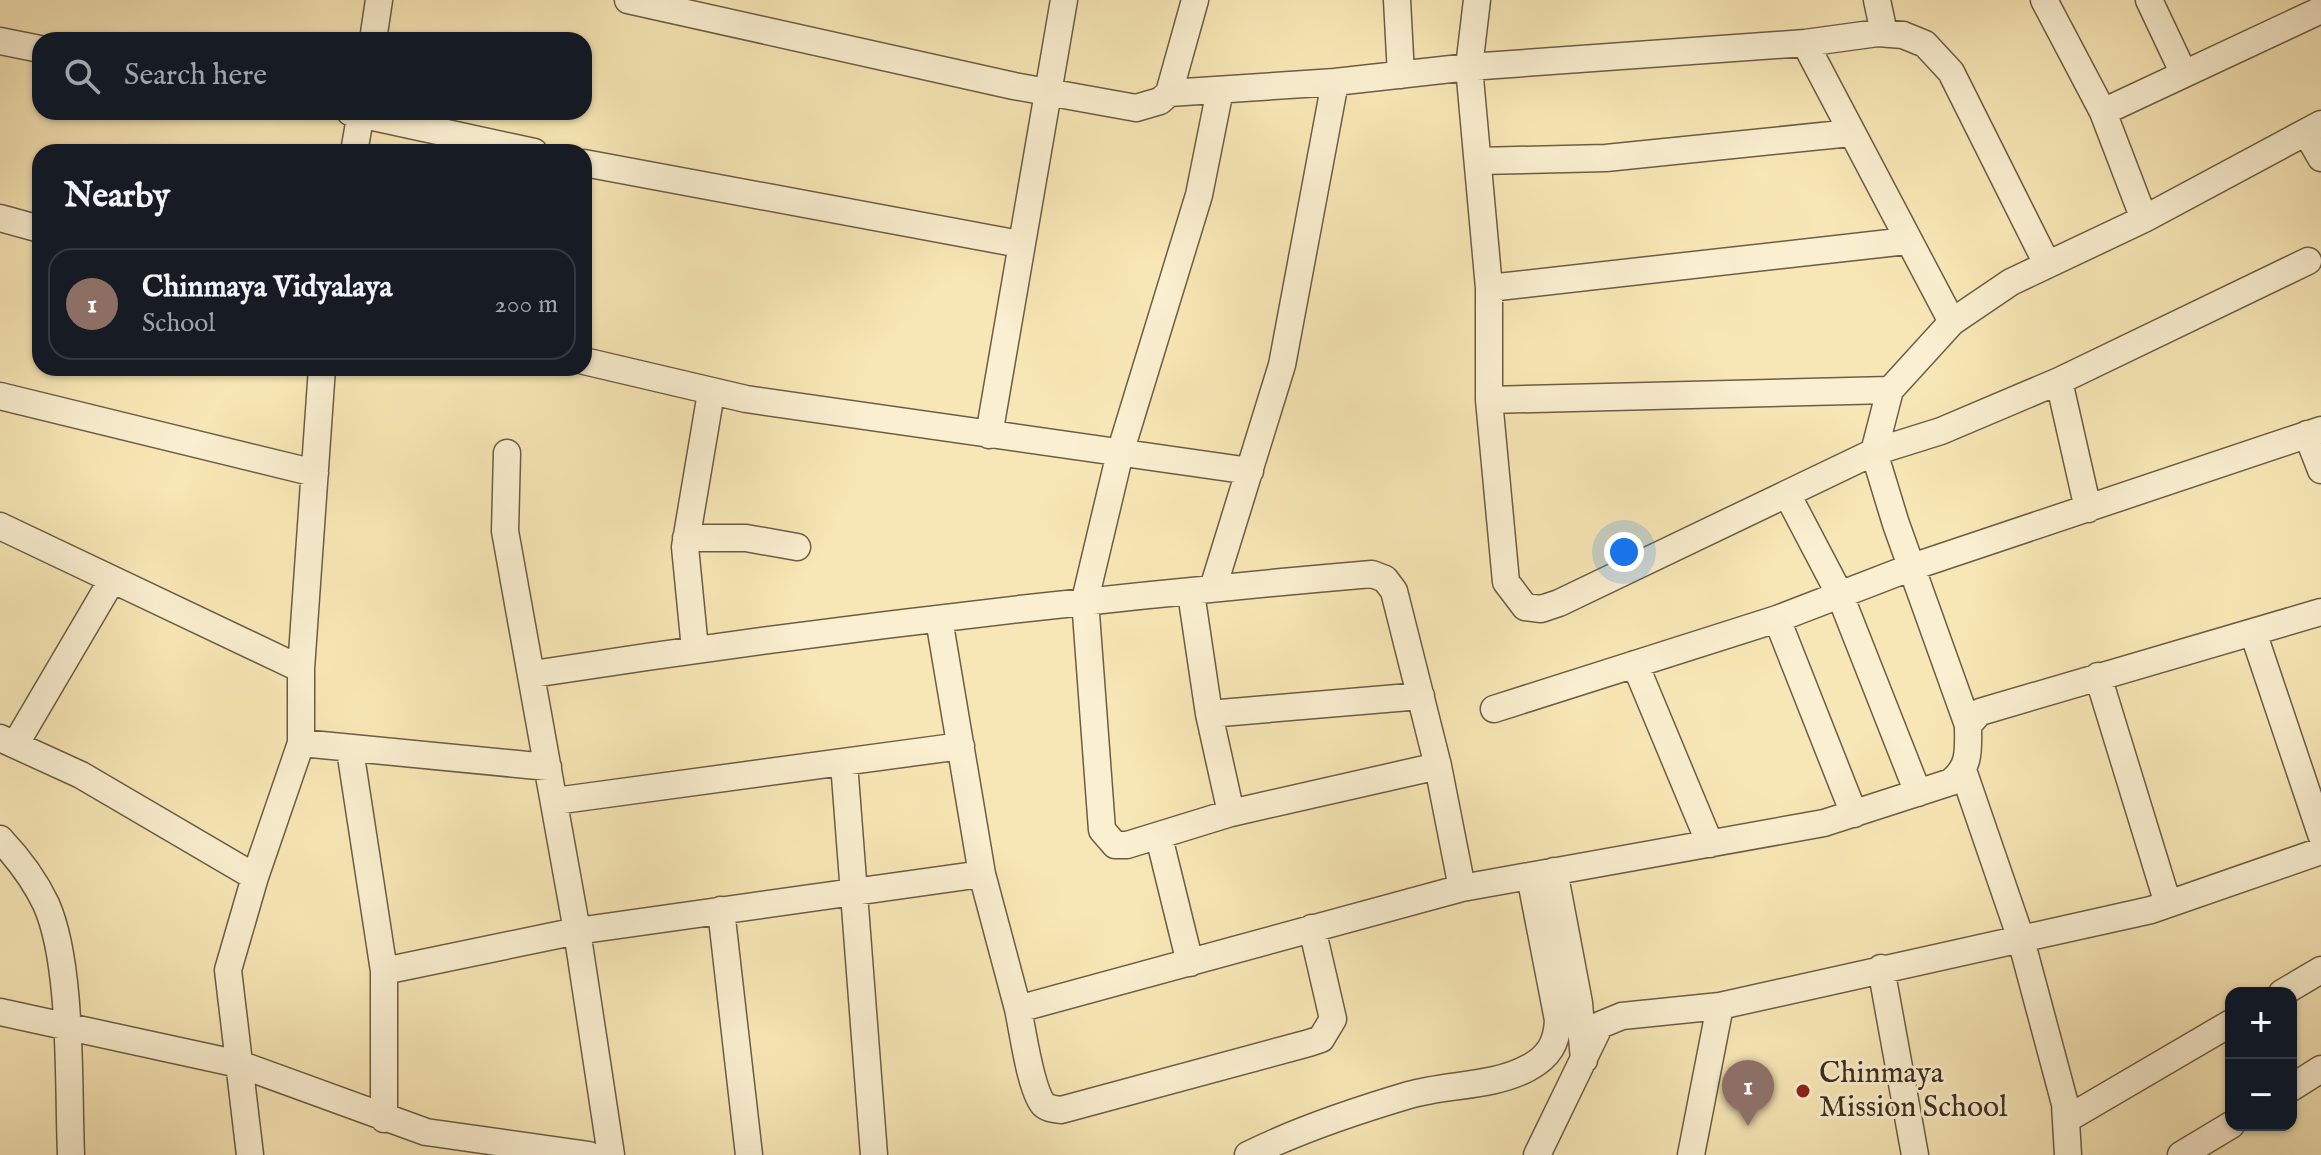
<!DOCTYPE html>
<meta charset="utf-8">
<style>
:root{--surface:#171b24;--page:#242831;--text:#f1f3f6;--muted:#9ea1a6;--line:#363941;--accent:#c59692}
body{margin:0;font-family:"IM FELL English",serif;background:var(--page);color:var(--text)}
.controls{position:absolute;right:24px;bottom:24px;display:grid;overflow:hidden;border-radius:16px;box-shadow:0 2px 6px #0004}
.controls button{width:72px;height:72px;display:grid;place-items:center;padding:0;border:0;border-bottom:2px solid var(--line);background:var(--surface);color:var(--text);font:40px sans-serif}
.you{position:absolute;left:1624px;top:552px;width:28px;height:28px;margin:-20px;border:6px solid #fff;border-radius:50%;background:#1a73e8;box-shadow:0 0 0 12px #1a73e833}
.badge{display:grid;place-items:center;width:52px;height:52px;border-radius:50%;background:var(--accent);color:#fff;font-size:26px;font-weight:700}
.pin{position:absolute;translate:-50% -66px;filter:drop-shadow(0 2px 4px #0008)}
.pin::after{content:'';position:absolute;top:42px;width:28px;height:24px;background:inherit;clip-path:polygon(0 0,100% 0,50% 100%)}
.list{margin:0;padding:0;list-style:none}
h2{display:flex;justify-content:space-between;align-items:center;height:104px;margin:0;padding:0 32px;font-size:34px}
h2 small{font-size:26px;font-weight:400;color:var(--muted)}
.list li{display:grid;grid-template-columns:52px 1fr auto;gap:24px;align-items:center;box-sizing:border-box;height:112px;margin:0 16px 16px;padding:0 16px;border:2px solid var(--line);border-radius:24px}
.list b{display:block;font-size:30px;white-space:nowrap}
.list p{margin:0;font-size:26px;white-space:nowrap;color:var(--muted)}
.list em{font-size:26px;font-style:normal;color:var(--muted)}
.icon{flex:none;width:44px;height:44px;fill:none;stroke:currentColor;stroke-width:2;stroke-linecap:round;stroke-linejoin:round}
.map{position:relative;flex:none;width:2321px;height:1155px;overflow:hidden}
.search{position:absolute;background:var(--surface);box-shadow:0 2px 6px #0004;left:32px;top:32px;width:560px;height:88px;display:flex;align-items:center;gap:20px;box-sizing:border-box;padding:0 28px;border-radius:24px;color:var(--muted);font-size:30px}
.panel{position:absolute;background:var(--surface);box-shadow:0 2px 6px #0004;left:32px;top:144px;width:560px;height:232px;border-radius:24px}
.map>svg:first-child{display:block}
.lines{fill:none;stroke-linecap:round;stroke-linejoin:round}
.minor-casing{stroke:#6c5d45;stroke-width:29}
.minor{stroke:#faefd0;stroke-width:26}
.poi-dot{fill:#8f2418;stroke:#faefd0;stroke-width:3}
.labels{text-anchor:middle;dominant-baseline:central;stroke-width:6;stroke-linejoin:round;paint-order:stroke}
.poi-label{font-size:30px;fill:#3d2f1f;stroke:#faefd0;text-anchor:start}
</style>
<div class="map">
<svg width="2321" height="1155" viewBox="0 0 2321 1155">
<rect width="100%" height="100%" fill="#f8e7b6"/>
<filter id="stains"><feTurbulence type="fractalNoise" baseFrequency=".0025" numOctaves="4"/><feColorMatrix values="0 0 0 0 .2 0 0 0 0 .09 0 0 0 0 .02 0 0 0 .5 -.17"/></filter>
<radialGradient id="worn" r=".72"><stop offset=".6" stop-color="#630" stop-opacity="0"/><stop offset="1" stop-color="#630" stop-opacity=".3"/></radialGradient>
<g class="lines">
<g class="minor-casing">
<path id="minor" d="M 628,0 L 1014,86 L 1136,108 L 1160,101 L 1169,93 L 1335,82
M 1397,0 L 1401,75
M 1477,0 L 1469,67 L 1489,288 L 1489,400 L 1506,582 L 1525,607 L 1541,609 L 1559,603 L 1874,452 L 1941,431 L 2059,381 L 2308,261
M 1877,0 L 1884,33
M 2044,0 L 2103,112
M 2149,0 L 2184,74
M 373,40 L 379,0
M 0,41 L 40,49
M 1805,43 L 1952,322
M 1220,90 L 1199,195 L 1120,453 L 1085,600 L 1102,830 L 1115,845 L 1127,845 L 1231,813 L 1438,766
M 1169,93 L 1195,0
M 350,112 L 534,152
M 2306,132 L 2321,158
M 354,152 L 361,112
M 1478,161 L 1606,158 L 1851,133
M 584,163 L 1020,244
M 0,218 L 40,229
M 2144,219 L 2103,112 L 2321,10
M 1489,288 L 1907,241
M 584,361 L 746,399 L 1250,471
M 2059,381 L 2088,509
M 0,396 L 315,473
M 1489,400 L 1890,390
M 2307,434 L 2321,470
M 989,435 L 1064,0
M 507,453 L 505,531 L 577,931 L 611,1155
M 1787,494 L 1840,595 L 1918,793
M 0,526 L 301,669 L 301,743 L 255,877
M 686,538 L 746,538 L 797,547
M 1213,588 L 1282,365 L 1335,82 L 1469,67 L 1805,43 L 1878,33 L 1903,35 L 1925,44 L 1951,72 L 2047,264
M 1191,593 L 1209,714 L 1231,813
M 939,619 L 982,874
M 1777,619 L 1854,814
M 2253,632 L 2321,834
M 695,649 L 685,547 L 711,393
M 1635,664 L 1710,844
M 301,669 L 322,368
M 533,674 C 812,631 1092,598 1372,574 L 1385,579 L 1394,591 L 1438,766 L 1462,888
M 2098,676 L 2168,904
M 1494,709 L 1777,619 L 1912,567 L 2321,430
M 1209,714 L 1421,696
M 1968,725 L 1896,524 L 1874,452 L 1890,390 L 1952,322 L 2011,282 L 2144,219 L 2321,124
M 0,738 L 81,775 L 255,877 L 228,970 L 250,1155
M 301,743 L 548,767
M 15,745 L 112,580
M 350,750 L 384,971 L 384,1119
M 844,763 L 874,1155
M 1964,773 L 2020,936 L 2065,1104 L 2068,1155
M 555,801 L 961,746
M 1159,837 L 1190,963
M 0,839 C 18,858 35,881 46,904 C 73,964 68,1087 71,1155
M 1554,871 L 1579,1003 L 1584,1060
M 721,910 L 749,1155
M 1881,968 L 1915,1155
M 384,971 L 577,931 L 982,874 L 1018,1009 L 1462,888 L 1824,823 L 1951,782 C 1971,766 1968,749 1968,725 L 1980,712 L 2321,612
M 2282,993 L 2321,970
M 1018,1009 C 1023,1032 1030,1087 1043,1104 C 1048,1109 1054,1109 1061,1110 L 1309,1043 L 1321,1039 L 1333,1019 L 1312,928
M 0,1012 L 239,1064 L 426,1132 L 589,1155
M 2291,1088 L 2321,1069
M 2067,1119 L 2231,1023
M 1248,1155 C 1298,1130 1355,1111 1409,1095 C 1447,1084 1493,1087 1528,1068 C 1549,1057 1557,1043 1558,1020 L 1530,876
M 1537,1155 L 1600,1025 L 1622,1016 L 1720,1006
M 1691,1155 L 1720,1006 L 2151,910 L 2321,851
M 2181,1155 L 2231,1125"/>
</g>
<use href="#minor" class="minor"/>
</g>
<circle class="poi-dot" cx="1803" cy="1091" r="8"/>
<g class="labels">
<g class="poi-label">
<text x="1819" y="1074">Chinmaya<tspan x="1819" dy="34">Mission School</tspan></text>
</g>
</g>
<rect width="100%" height="100%" filter="url(#stains)"/>
<rect width="100%" height="100%" fill="url(#worn)"/>
</svg>
<div class="controls">
<button>+</button>
<button>−</button>
</div>
<div class="you"></div>
<div class="pin badge" style="left:1748px;top:1126px;background:#8d6e63">1</div>
<div class="search"><svg class="icon" aria-label="search" viewBox="0 0 24 24"><circle cx="10" cy="10" r="6"/><path d="M15 15l6 6"/></svg>Search here</div>
<section class="panel">
<h2>Nearby<small></small></h2>
<ul class="list">
<li><span class="badge" style="background:#8d6e63">1</span><div><b>Chinmaya Vidyalaya</b><p>School</p></div><em>200 m</em></li>
</ul>
</section>
</div>
